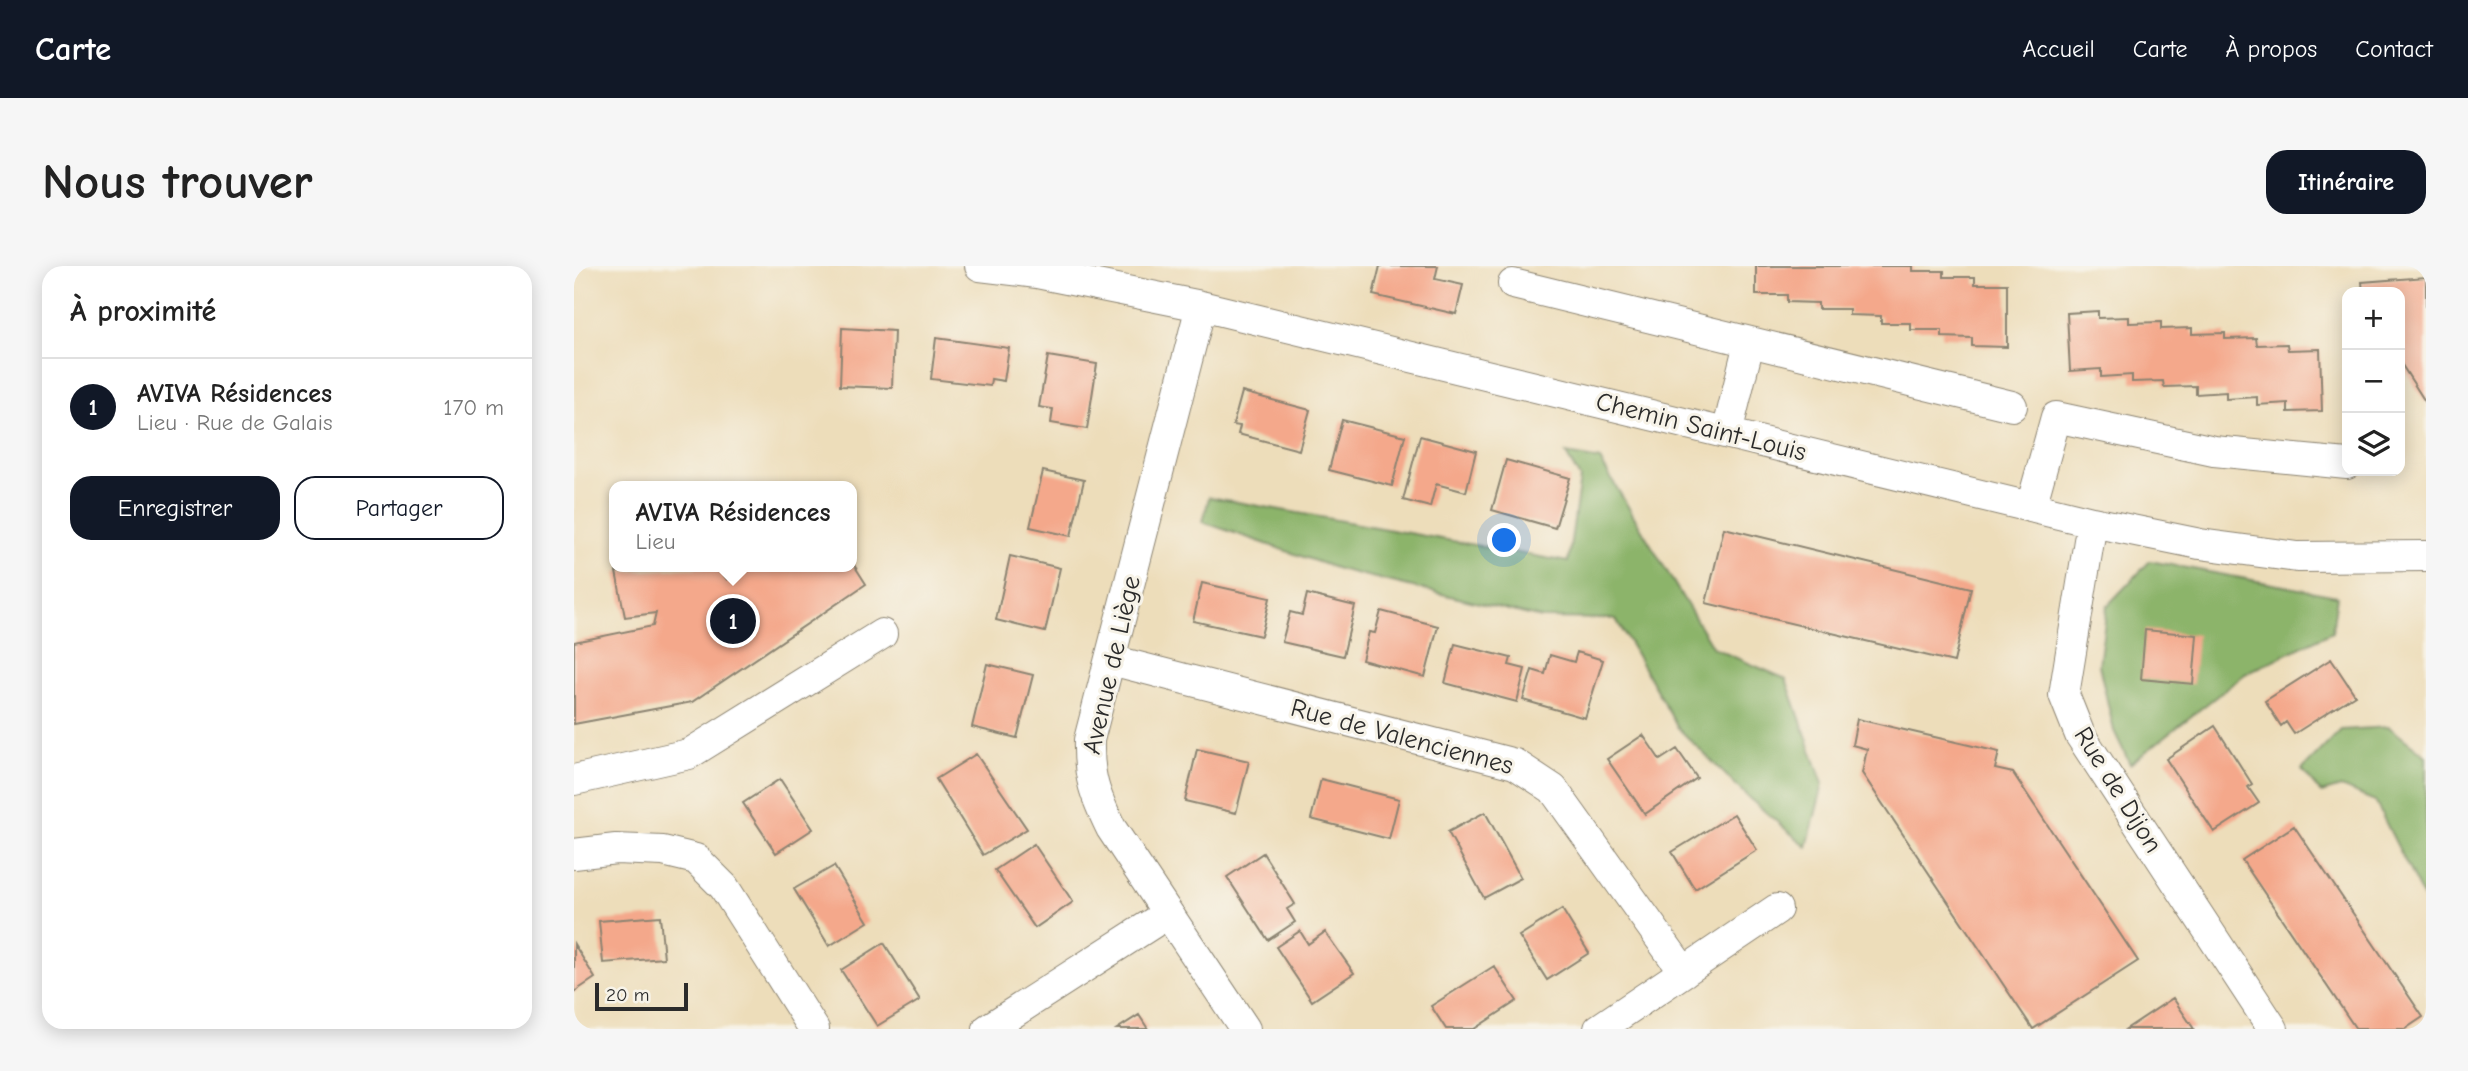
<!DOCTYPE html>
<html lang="fr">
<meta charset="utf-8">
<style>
:root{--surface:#fff;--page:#f6f6f6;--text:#222;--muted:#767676;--line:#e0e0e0;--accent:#111827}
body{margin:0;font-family:"Comic Neue",sans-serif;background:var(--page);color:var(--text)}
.controls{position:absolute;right:21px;top:21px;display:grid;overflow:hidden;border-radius:14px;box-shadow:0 4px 18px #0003}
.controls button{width:63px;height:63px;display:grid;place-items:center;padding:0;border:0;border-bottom:2px solid var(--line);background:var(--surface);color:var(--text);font:35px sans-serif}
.scale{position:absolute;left:21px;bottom:18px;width:93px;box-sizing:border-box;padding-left:7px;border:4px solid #2b2b2b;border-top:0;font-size:19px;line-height:24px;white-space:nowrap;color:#2b2b2b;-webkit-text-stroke:5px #f7f3e8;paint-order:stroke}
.you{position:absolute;left:931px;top:275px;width:24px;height:24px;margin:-18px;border:5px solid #fff;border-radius:50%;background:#1a73e8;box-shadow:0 0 0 10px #1a73e833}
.badge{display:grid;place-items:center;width:46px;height:46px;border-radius:50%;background:var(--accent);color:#fff;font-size:23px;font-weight:700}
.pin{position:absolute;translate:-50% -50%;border:4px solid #fff;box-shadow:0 2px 7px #0006}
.popup{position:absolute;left:35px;top:215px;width:248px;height:91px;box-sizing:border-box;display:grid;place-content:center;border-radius:14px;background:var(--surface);filter:drop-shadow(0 2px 5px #0005);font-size:23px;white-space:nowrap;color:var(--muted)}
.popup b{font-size:26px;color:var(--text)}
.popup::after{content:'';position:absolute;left:50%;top:100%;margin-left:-14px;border:14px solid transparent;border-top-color:var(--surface)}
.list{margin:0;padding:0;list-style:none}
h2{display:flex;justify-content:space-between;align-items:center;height:91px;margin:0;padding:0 28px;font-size:30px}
h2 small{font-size:23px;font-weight:400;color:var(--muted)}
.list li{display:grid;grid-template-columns:46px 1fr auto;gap:21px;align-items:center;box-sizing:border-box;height:98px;padding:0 28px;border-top:2px solid var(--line)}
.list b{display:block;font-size:26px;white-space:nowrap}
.list p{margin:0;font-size:23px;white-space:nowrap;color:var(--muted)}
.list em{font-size:23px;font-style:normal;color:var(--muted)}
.actions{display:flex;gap:14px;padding:21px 28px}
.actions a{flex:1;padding:16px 0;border:2px solid var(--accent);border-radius:21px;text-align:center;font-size:24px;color:var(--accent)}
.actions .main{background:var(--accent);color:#fff}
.icon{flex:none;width:38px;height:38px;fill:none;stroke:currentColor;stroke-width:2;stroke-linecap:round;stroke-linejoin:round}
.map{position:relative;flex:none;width:1852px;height:763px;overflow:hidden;border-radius:21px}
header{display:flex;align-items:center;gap:42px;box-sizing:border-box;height:98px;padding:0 35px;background:var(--accent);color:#fff}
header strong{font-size:33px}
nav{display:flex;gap:38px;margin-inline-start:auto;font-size:24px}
.intro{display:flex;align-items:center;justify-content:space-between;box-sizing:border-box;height:168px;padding:0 42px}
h1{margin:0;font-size:49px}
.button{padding:18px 32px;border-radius:21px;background:var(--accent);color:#fff;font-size:24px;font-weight:700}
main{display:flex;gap:42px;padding:0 42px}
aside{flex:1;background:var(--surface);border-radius:21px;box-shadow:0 4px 18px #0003}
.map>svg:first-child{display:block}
.forest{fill:#8cb46b;stroke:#5c704b;stroke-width:2}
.building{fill:#f4a88b}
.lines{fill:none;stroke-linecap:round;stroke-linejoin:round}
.minor-casing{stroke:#8c8472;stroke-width:32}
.minor{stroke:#fff;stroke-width:30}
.labels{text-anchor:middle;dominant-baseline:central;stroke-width:6;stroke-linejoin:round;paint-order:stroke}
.street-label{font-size:26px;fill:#2b2b2b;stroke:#f7f3e8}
</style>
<header>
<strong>Carte</strong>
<nav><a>Accueil</a><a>Carte</a><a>À propos</a><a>Contact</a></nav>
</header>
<div class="intro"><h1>Nous trouver</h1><a class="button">Itinéraire</a></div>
<main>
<aside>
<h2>À proximité<small></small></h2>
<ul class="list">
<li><span class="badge">1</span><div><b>AVIVA Résidences</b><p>Lieu · Rue de Galais</p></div><em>170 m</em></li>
</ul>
<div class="actions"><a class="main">Enregistrer</a><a>Partager</a></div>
</aside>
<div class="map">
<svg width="1852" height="763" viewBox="0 0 1852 763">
<rect width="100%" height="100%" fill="#f7f3e8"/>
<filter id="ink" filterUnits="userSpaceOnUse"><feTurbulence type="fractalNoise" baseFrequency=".0143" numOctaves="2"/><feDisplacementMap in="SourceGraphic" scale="14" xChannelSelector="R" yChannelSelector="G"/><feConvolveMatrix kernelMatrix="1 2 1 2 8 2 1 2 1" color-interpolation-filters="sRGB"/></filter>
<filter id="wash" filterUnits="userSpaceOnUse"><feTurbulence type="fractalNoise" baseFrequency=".00686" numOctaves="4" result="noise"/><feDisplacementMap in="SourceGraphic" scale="28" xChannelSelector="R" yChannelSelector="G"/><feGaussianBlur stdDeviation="1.57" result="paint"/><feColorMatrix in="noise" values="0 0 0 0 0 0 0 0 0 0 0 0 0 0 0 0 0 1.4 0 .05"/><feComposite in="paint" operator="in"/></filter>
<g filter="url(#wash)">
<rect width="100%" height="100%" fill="#edddba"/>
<path class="forest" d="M 992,188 L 1026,194 L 1139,382 L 1212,413 L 1249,518 L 1233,581 L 1176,533 L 1104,462 L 1042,353 L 967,352 L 764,303 L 629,256 L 635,231 L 994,296 L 1006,212 Z
M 1576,295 L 1763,330 L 1758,366 L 1671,408 L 1556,498 L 1540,465 L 1525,399 L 1533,340 Z
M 1815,461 L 1852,490 L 1852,637 L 1801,535 L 1767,521 L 1747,527 L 1728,504 L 1767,464 Z"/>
<g id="blocks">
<path class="building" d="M 806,0 L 864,0 L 861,13 L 889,19 L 882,48 L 799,29 Z
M 1182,0 L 1339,0 L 1339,5 L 1370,5 L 1370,11 L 1401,11 L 1401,18 L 1433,18 L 1433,81 L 1398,80 L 1398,72 L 1368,71 L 1368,64 L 1337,64 L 1337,57 L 1307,57 L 1307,50 L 1275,49 L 1275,43 L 1244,43 L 1244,37 L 1213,36 L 1213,29 L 1182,29 Z
M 1852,11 L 1852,137 L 1826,96 L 1826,26 L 1789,26 L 1788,16 Z
M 1524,45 L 1524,52 L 1555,51 L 1555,57 L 1587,56 L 1587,63 L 1618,62 L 1618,68 L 1651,67 L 1651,73 L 1682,72 L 1683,79 L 1713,78 L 1714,84 L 1746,83 L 1748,145 L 1714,146 L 1714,137 L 1683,139 L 1683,131 L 1652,133 L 1652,126 L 1622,128 L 1622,120 L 1590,121 L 1589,115 L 1558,116 L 1558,109 L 1527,111 L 1527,103 L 1496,105 L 1493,47 Z
M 268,62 L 320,65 L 318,122 L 266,120 Z
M 362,72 L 435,82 L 430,115 L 417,113 L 416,120 L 357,113 Z
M 474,90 L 523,98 L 513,163 L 477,157 L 479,143 L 465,141 Z
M 668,126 L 736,144 L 725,184 L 664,168 L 666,160 L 659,159 Z
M 768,154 L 831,170 L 818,220 L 755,204 Z
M 846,170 L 902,185 L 892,226 L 862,218 L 856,241 L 829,234 Z
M 932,194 L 996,212 L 981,262 L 918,244 Z
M 469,205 L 510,214 L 497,270 L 456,261 Z
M 1150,262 L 1397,322 L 1380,396 L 1132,337 Z
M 436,290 L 486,302 L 471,366 L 422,354 Z
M 278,296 L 292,318 L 118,436 L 0,458 L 0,376 L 79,360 L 82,347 L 51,351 L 42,306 L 144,301 L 153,314 L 174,301 L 278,301 Z
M 628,317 L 696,332 L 687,370 L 619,355 Z
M 733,328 L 781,340 L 769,390 L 708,376 L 716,346 L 728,349 Z
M 807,345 L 864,360 L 851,411 L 788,394 L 795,366 L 801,367 Z
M 1571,364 L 1623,369 L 1619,418 L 1567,413 Z
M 881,378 L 937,392 L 935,399 L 951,403 L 943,436 L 871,417 Z
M 1003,386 L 1029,394 L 1011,452 L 949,434 L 958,404 L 971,408 L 976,389 L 1000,396 Z
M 1757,393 L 1781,429 L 1720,468 L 1712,456 L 1707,460 L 1691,435 Z
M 413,398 L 459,409 L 443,472 L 398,461 Z
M 1283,453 L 1425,486 L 1421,503 L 1439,507 L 1564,695 L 1459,763 L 1288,507 L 1293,483 L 1278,479 Z
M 1641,460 L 1678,518 L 1674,521 L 1685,537 L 1640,566 L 1592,493 Z
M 1069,469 L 1086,494 L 1103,483 L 1123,512 L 1071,548 L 1033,493 Z
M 623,483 L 675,495 L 662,547 L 611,535 Z
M 402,488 L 453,563 L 409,589 L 362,513 Z
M 206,513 L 239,563 L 202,587 L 169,537 Z
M 747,513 L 825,533 L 815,573 L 737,553 Z
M 911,546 L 947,612 L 910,632 L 874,566 Z
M 1160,548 L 1183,584 L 1121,623 L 1098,586 Z
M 1720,560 L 1849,751 L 1831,763 L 1782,763 L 1668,594 Z
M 460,578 L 499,636 L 461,662 L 421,604 Z
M 689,587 L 721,638 L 713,643 L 721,656 L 694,674 L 653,611 Z
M 260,600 L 294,656 L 255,680 L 220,623 Z
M 988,643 L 1015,687 L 973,714 L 945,670 Z
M 86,650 L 90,692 L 29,697 L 25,655 Z
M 726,665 L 734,678 L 751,666 L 780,707 L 738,735 L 702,681 Z
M 310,677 L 346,734 L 303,760 L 267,704 Z
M 0,678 L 21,712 L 0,726 Z
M 920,700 L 943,735 L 900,763 L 872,763 L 857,740 Z
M 1599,732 L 1620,763 L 1552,763 Z
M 565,749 L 574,763 L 543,763 Z"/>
</g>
</g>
<g filter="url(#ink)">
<use href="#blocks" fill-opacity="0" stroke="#8c8472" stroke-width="2"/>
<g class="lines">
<g class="minor-casing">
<path id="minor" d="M 406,0 L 463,7 L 627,40 L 1518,256 L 1626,278 L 1723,291 L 1852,290
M 939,18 L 1438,140
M 627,40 L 515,474 C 514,511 521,529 537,562 L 671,763
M 1153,167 L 1175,77
M 1457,241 L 1482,151 L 1640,185 L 1773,198
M 1518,256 L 1490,429 L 1506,469 L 1699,763
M 537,394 L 941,498 L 979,523 L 1110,706
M 0,514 L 115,488 L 308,368
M 0,588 L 42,583 L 89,585 L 122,593 L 150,621 L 240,763
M 414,763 L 593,648
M 1025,763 L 1203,643"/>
</g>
<use href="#minor" class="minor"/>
</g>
</g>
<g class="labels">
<g class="street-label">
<text transform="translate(1127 161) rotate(14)">Chemin Saint-Louis</text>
<text transform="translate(538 399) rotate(-77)">Avenue de Liège</text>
<text transform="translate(828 471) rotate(15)">Rue de Valenciennes</text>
<text transform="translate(1544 524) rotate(58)">Rue de Dijon</text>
</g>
</g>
</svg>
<div class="controls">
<button>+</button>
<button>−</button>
<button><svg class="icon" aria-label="layers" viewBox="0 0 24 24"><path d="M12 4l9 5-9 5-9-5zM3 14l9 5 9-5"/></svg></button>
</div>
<div class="scale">20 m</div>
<div class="you"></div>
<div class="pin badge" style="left:159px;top:355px">1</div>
<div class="popup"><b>AVIVA Résidences</b>Lieu</div>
</div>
</main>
